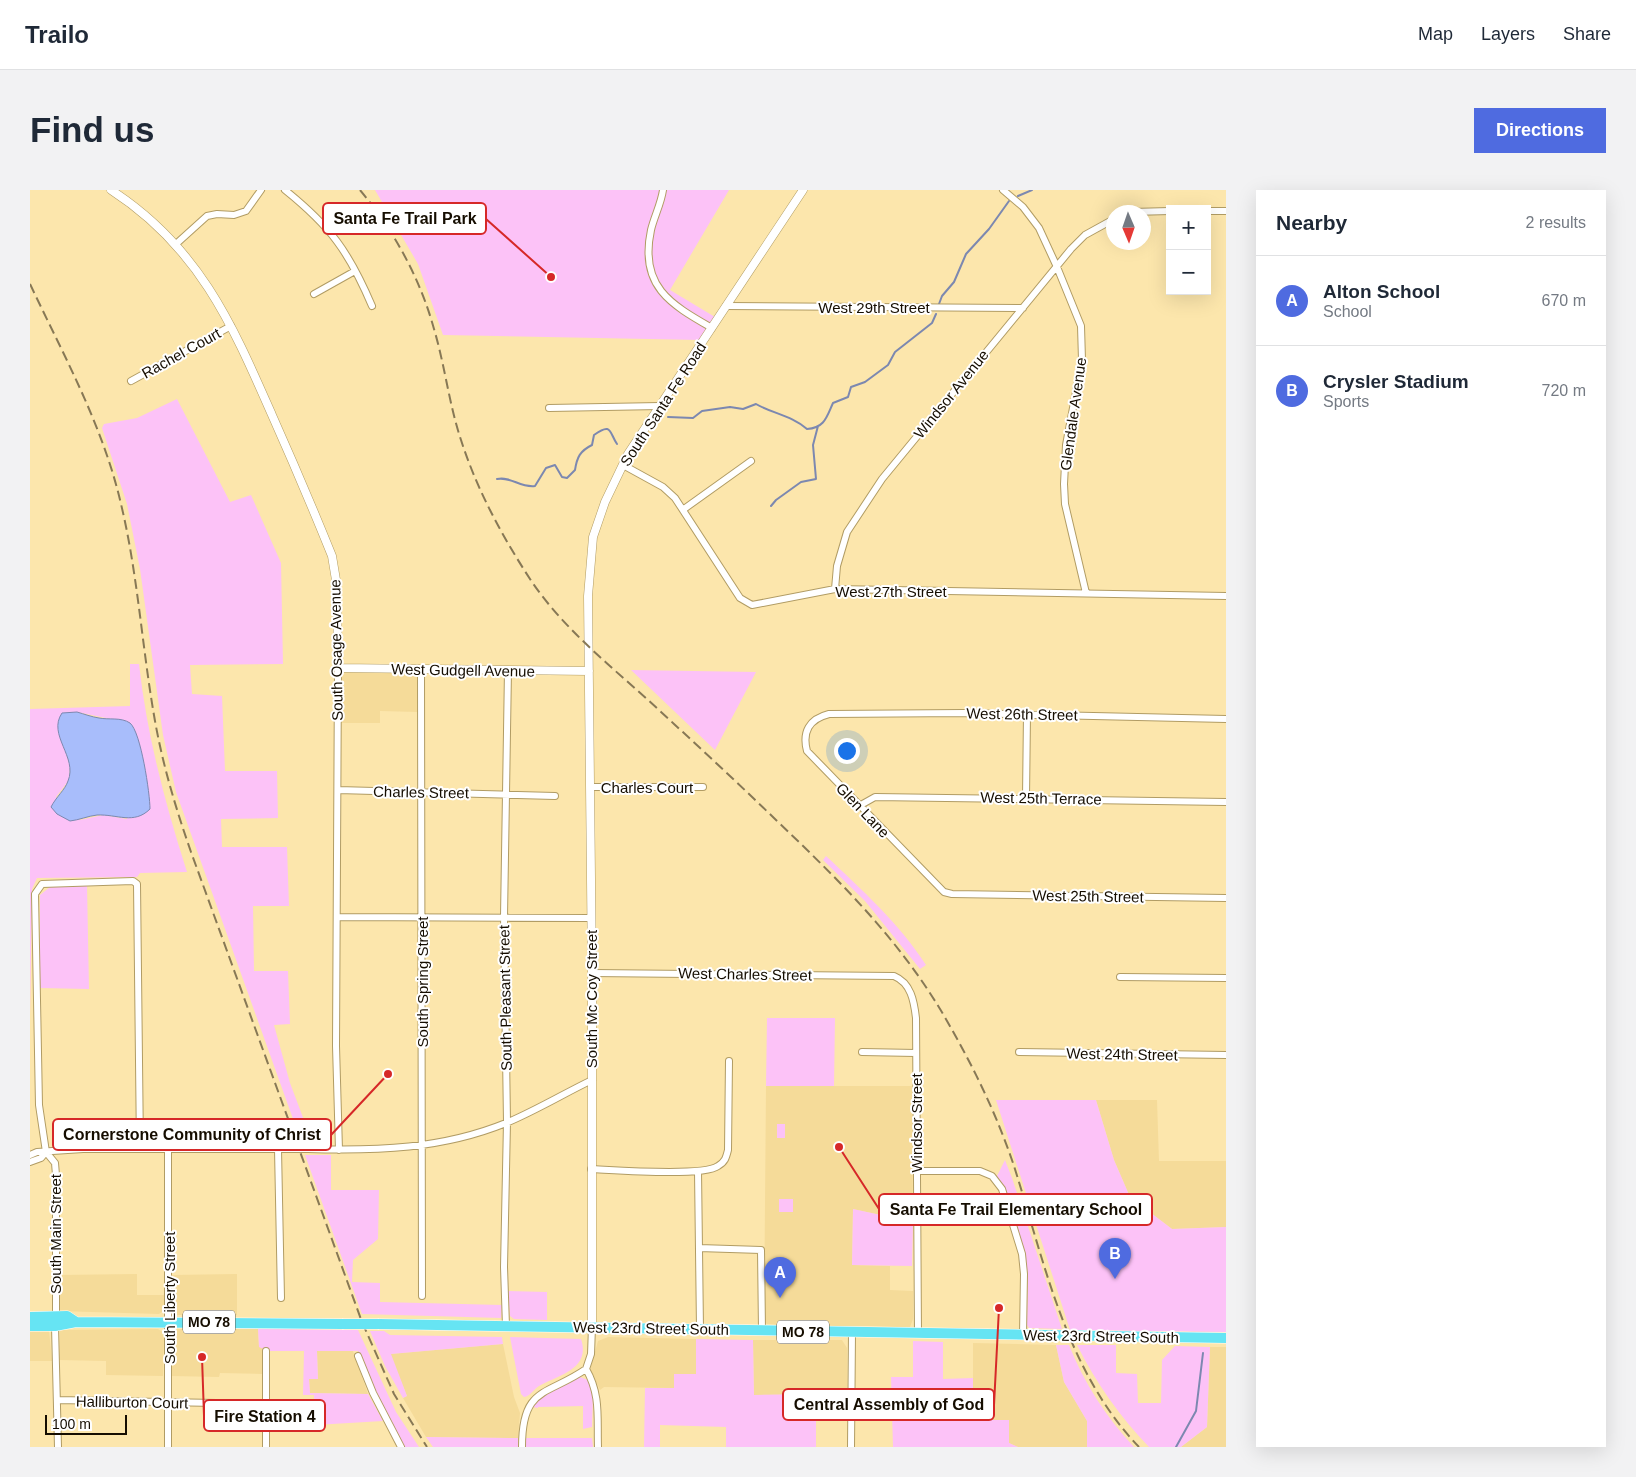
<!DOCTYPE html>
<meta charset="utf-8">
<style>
:root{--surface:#fff;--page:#f2f2f3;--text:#1f2937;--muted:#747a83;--line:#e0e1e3;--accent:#4f6be0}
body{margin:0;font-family:Arial,sans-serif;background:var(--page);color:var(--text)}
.controls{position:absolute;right:15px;top:15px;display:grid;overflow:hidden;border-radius:0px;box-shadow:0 5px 20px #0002}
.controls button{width:45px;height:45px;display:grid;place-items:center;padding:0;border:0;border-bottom:1px solid var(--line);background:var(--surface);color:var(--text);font:25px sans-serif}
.compass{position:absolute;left:1076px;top:15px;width:45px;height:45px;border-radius:50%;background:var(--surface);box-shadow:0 5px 20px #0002;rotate:178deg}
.scale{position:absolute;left:15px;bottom:12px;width:82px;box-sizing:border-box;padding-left:5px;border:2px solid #150d00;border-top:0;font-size:14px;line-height:18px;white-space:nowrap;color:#150d00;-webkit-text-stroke:4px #fff;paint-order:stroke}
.you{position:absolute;left:816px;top:560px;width:18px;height:18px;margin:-12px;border:4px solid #fff;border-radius:50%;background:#1a73e8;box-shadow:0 0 0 8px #1a73e833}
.badge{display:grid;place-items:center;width:32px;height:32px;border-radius:50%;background:var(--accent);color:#fff;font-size:16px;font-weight:700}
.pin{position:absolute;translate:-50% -41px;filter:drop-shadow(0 1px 2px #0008)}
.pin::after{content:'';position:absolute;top:26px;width:18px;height:15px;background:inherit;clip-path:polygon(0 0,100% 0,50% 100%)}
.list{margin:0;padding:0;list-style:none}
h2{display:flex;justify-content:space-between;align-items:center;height:65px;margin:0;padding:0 20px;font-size:21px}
h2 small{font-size:16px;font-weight:400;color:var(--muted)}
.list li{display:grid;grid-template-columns:32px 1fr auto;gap:15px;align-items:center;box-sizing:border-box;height:90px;padding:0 20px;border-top:1px solid var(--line)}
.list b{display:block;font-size:19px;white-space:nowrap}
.list p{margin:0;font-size:16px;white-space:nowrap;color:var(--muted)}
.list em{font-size:16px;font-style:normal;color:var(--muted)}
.map{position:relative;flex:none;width:1196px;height:1257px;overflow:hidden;border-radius:0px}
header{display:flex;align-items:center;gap:30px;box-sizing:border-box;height:70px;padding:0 25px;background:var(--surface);border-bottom:1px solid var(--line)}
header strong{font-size:24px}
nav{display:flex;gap:28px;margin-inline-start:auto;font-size:18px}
.intro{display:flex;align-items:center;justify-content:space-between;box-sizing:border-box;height:120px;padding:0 30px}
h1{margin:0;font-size:35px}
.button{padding:12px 22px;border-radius:0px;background:var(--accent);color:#fff;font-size:18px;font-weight:700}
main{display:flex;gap:30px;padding:0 30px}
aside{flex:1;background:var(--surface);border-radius:0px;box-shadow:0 5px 20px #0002}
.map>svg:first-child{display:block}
.built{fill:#f5db99}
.green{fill:#fcc2f7;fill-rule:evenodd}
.water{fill:#a8bdfb;stroke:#7c88b0}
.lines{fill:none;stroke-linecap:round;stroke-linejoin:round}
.stream{stroke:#7c88b0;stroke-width:2}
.minor-casing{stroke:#b19c64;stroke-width:8}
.tertiary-casing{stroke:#b19c64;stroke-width:9}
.primary-casing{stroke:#fff;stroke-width:11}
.minor{stroke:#fff;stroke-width:6}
.tertiary{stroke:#fff;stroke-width:8}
.primary{stroke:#66e4f3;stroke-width:10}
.rail{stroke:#877855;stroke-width:2;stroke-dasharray:10 5;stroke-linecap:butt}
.minor-bridge-casing{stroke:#b19c64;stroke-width:8;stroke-linecap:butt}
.primary-bridge-casing{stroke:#fff;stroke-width:11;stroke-linecap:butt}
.minor-bridge{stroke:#fff;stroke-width:6}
.primary-bridge{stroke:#66e4f3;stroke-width:10}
.labels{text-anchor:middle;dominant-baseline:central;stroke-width:4;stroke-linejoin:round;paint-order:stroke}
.shield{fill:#fff;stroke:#5b564c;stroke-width:1}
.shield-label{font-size:14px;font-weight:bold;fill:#150d00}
.street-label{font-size:15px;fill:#150d00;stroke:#fff}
.leader{fill:none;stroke:#d62828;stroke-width:2}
.callout-dot{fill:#d62828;stroke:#fff;stroke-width:2}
.callout{fill:#fff;stroke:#d62828;stroke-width:2}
.callout-label{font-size:16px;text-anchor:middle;font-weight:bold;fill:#150d00}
</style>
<header>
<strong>Trailo</strong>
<nav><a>Map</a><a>Layers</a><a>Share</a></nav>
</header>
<div class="intro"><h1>Find us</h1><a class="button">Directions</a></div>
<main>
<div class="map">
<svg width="1196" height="1257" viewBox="0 0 1196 1257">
<rect width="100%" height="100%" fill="#fce6ac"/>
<path class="built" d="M 314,481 L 384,483 L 387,486 L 388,522 L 350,521 L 350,533 L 310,533 L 311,484 Z
M 736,896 L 882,896 L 883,1032 L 823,1019 L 822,1075 L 860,1076 L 860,1100 L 883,1101 L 883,1129 L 880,1137 L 779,1136 L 737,1134 L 734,1131 Z
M 1066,910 L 1127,910 L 1129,971 L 1196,971 L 1196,1037 L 1142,1039 L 1100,1007 L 1084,970 Z
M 107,1084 L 107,1105 L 135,1105 L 133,1121 L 129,1124 L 28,1121 L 28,1085 Z
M 207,1084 L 207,1125 L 143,1125 L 141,1122 L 141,1085 Z
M 0,1139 L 19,1140 L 22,1171 L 0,1171 Z
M 128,1139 L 134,1143 L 133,1186 L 76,1185 L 76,1171 L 29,1170 L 30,1140 Z
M 144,1139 L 228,1139 L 229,1157 L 233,1158 L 233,1184 L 190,1183 L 189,1187 L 141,1186 L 141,1145 Z
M 578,1147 L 666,1149 L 666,1184 L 644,1198 L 574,1197 L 570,1200 L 561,1181 L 561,1176 L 568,1151 Z
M 723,1150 L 812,1150 L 817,1158 L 817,1204 L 724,1205 Z
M 943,1153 L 1026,1155 L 1034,1192 L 1057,1231 L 1057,1257 L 988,1257 L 979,1253 L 979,1230 L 950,1230 L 946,1228 L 943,1218 Z
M 473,1154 L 484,1207 L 490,1223 L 488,1248 L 396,1247 L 373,1208 L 377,1206 L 360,1164 Z
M 1180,1157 L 1196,1157 L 1196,1257 L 1151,1257 L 1177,1237 Z
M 287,1161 L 323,1161 L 338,1204 L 280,1203 L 279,1189 L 288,1189 Z"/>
<path class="green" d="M 345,0 L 699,0 L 640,100 L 685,127 L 670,150 L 413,145 L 388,74 Z
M 147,209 L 200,312 L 221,305 L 251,373 L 253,474 L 160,475 L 162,504 L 192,506 L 195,581 L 247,581 L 248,628 L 191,629 L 192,657 L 257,657 L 259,716 L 223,716 L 224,781 L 258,781 L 260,834 L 244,835 L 260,893 L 283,954 L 272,954 L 146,602 L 133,545 L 110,379 L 97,314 L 72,238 L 74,234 L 107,228 Z
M 100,474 L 109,474 C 117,546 135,613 157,682 L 110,683 L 107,687 L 7,688 L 2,699 L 0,826 L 0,519 L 100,516 ZM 47,522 L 100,533 L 97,629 L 73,625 L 50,630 L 26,607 L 39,590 L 40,576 L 36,563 Z
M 601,480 L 726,482 L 685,560 Z
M 796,666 C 832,700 869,733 896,775 L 890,779 L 835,711 L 793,670 Z
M 57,695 L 59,799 L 10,798 L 10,705 L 20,697 Z
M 737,828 L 805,828 L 804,896 L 736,896 Z
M 966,910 L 1066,910 L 1084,970 L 1100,1007 L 1142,1039 L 1196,1037 L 1196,1142 L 1040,1140 Z
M 747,934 L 755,934 L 755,948 L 747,948 Z
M 275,965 L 301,965 L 301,1000 L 349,1000 L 348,1049 L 323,1070 L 322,1092 L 350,1093 L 350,1112 L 472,1115 L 471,1128 L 332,1124 Z
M 975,970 L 982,988 L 1032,1139 L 999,1138 L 997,1135 L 998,1085 L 995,1065 L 979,1010 L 974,996 L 967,986 Z
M 749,1009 L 763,1009 L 763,1022 L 749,1022 Z
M 823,1019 L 883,1032 L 882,1076 L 822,1075 Z
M 478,1101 L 517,1102 L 517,1130 L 484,1129 L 480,1126 Z
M 228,1139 L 328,1140 L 366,1222 L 389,1257 L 375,1257 L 350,1210 L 328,1161 L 287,1161 L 288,1189 L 279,1189 L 280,1203 L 338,1204 L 353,1231 L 285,1235 L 284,1205 L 273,1205 L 274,1161 L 238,1161 L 229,1157 Z
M 340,1141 L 354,1141 L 360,1145 L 472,1147 L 473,1154 L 361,1164 L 377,1206 L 373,1208 L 355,1176 Z
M 480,1147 L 551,1149 C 561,1179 529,1185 509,1196 C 503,1200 500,1206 494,1207 L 491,1204 Z
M 666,1149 L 723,1150 L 724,1205 L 786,1204 L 786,1257 L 696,1257 L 696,1237 L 630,1235 L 630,1257 L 614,1257 L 615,1198 L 644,1198 L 644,1184 L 666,1184 Z
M 883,1151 L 913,1152 L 913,1189 L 943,1188 L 943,1218 L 946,1228 L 950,1230 L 979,1230 L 979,1253 L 988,1257 L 863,1257 L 861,1187 L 883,1187 Z
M 1026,1155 L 1039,1155 C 1054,1193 1076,1227 1104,1257 L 1057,1257 L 1057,1231 L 1034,1192 Z
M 1047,1155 L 1086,1155 L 1086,1183 L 1107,1184 L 1108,1213 L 1131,1213 L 1132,1170 L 1145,1156 L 1180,1157 L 1177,1237 L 1151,1257 L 1119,1257 C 1090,1227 1066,1193 1047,1155 Z
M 550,1187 L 558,1190 L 563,1205 L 562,1237 L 553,1239 L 553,1216 L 508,1217 L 508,1218 L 503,1217 L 513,1205 Z
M 396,1247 L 488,1248 L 488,1257 L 403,1257 Z
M 495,1248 L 562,1248 L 563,1257 L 495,1257 Z"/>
<path class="water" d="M 47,522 C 54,524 62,527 69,528 C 79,530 91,527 100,533 C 111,542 120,604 120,619 C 104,635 87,624 67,625 C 58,626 49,630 40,631 L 27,624 L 21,617 C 26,607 35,600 38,591 C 48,567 17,545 32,523 Z"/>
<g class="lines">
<path class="stream" d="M 988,6 L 1002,0
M 909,114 L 912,106 L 924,92 L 936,64 L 959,39 L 979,11
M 638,227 L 663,228 L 672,221 L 700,217 L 713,219 L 726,214 C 741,223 763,226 777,239 C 795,238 797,226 803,213 L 818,207 L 821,197 L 835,192 L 858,175 L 865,162 L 902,133 L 906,124
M 467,289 C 481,286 490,298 505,296 L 516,278 L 525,275 L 532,287 L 537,288 L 545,280 C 547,267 550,261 562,255 L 564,245 C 582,232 579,242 587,254
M 741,316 L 746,310 L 771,292 L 786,289 L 783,255 L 788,236
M 1146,1257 L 1166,1221 L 1173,1163"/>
<g class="minor-casing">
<path id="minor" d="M 255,0 C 301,37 319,62 342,116
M 633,0 C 631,14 624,27 621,40 C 609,96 640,114 682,138
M 973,0 L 993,17 L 1009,38 L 1027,77 L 1051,136 L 1052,170 L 1036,255 L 1034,294 L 1035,314 L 1056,403
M 1177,21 L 1196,21
M 1102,22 L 1140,21
M 146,54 L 177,26 L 187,24 L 204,25 L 216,21 L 231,0
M 284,104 L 325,81
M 696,116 L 993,118
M 101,191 L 201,136
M 519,218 L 630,216
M 593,275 L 633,297 L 645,308 L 710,408 L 722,415 L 805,399 L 1196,406
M 654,319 L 721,271
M 805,399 L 807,376 L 817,342 L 852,289 L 1041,59 L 1055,45 L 1084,29
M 308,478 L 306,856 L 309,960
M 391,479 L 392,1106
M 1196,529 L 934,523 L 799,524 C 779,529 772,542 777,561 L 914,702 L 922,704 L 1196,708
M 560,597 L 673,597
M 308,600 L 525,606
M 996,608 L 997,524
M 829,616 L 845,607 L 1196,612
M 307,727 L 561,728
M 562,783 L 864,786 C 881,793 884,811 886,828 L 888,1144
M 1090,787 L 1196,788
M 832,862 L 886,863
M 989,862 L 1196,865
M 138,958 L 138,1257
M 248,959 L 251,1108
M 278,959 C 347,961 412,959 476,933 C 505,921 533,904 562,890
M 0,965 L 7,962 L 53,959 L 260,959
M 0,972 L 11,968 L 16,962
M 561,979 C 584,980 673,987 688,976 C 695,972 696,968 698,960 L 699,871
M 668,981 L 670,1139
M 887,981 L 950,981 L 962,986 L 972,999 L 992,1064 L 994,1084 L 993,1145
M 669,1058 L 731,1060 L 732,1141
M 26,1127 L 26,985 L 25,973 L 16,962 L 9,915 L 5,704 L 12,694 L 103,691 L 107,694 L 110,959
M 25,1136 L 28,1257
M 476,1136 L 474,1077 L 477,932 L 474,727 L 478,480
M 236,1161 L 236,1257
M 328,1166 L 343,1203 L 371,1257
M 556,1179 C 571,1205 567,1228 568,1257
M 27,1210 L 236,1214
M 492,1257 C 492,1196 517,1206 556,1179 L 561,1164 L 562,1137
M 821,1257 L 822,1143"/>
</g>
<g class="tertiary-casing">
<path id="tertiary" d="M 81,0 C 169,57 202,134 242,225 C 263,272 283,319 302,366 L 307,396 L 308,478 L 559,481
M 562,1137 L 562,783 L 558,406 L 563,347 L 575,312 L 598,264 L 773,0"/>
</g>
<g class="primary-casing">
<path id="primary" d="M 0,1127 L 37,1126 L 46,1132
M 349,1134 L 1196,1148
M 0,1136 L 25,1136 L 46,1132 L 312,1134"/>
</g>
<use href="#minor" class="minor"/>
<use href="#tertiary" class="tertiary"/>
<use href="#primary" class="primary"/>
<path class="rail" d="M 330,0 C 364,41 390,88 404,139 C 415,176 419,214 431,250 C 447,300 473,348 502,392 C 536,442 586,480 630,521 C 669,557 708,593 746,630 C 814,695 875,755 921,838 C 946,882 968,928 984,976 C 1015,1074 1036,1181 1109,1257
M 0,94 C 34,166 73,236 91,314 C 108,385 112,458 125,531 C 133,576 146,619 161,662 L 332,1132 L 364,1204 L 397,1257"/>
<g class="minor-bridge-casing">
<path id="minor-bridge" d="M 260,959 L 278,959"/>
</g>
<g class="primary-bridge-casing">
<path id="primary-bridge" d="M 312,1134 L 349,1134"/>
</g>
<use href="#minor-bridge" class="minor-bridge"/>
<use href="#primary-bridge" class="primary-bridge"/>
</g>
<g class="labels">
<g class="shield">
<rect x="153" y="1120.5" width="52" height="23" rx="4"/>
<rect x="747" y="1130.5" width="52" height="23" rx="4"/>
</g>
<g class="shield-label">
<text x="179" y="1132">MO 78</text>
<text x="773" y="1142">MO 78</text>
</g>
<g class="street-label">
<text x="844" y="117">West 29th Street</text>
<text transform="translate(151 163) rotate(-29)">Rachel Court</text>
<text transform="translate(921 204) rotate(-51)">Windsor Avenue</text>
<text transform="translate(633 214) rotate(-57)">South Santa Fe Road</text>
<text transform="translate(1043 224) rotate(-82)">Glendale Avenue</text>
<text x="861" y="401">West 27th Street</text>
<text transform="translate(306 460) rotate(-91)">South Osage Avenue</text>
<text transform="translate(433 480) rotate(1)">West Gudgell Avenue</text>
<text transform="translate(992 524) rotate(1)">West 26th Street</text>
<text x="617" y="597">Charles Court</text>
<text transform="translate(391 602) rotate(1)">Charles Street</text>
<text transform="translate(1011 608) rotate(1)">West 25th Terrace</text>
<text transform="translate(833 620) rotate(46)">Glen Lane</text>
<text transform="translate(1058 706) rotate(1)">West 25th Street</text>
<text transform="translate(715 784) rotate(1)">West Charles Street</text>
<text transform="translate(392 792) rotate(-90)">South Spring Street</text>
<text transform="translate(475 808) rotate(-91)">South Pleasant Street</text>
<text transform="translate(561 809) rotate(-90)">South Mc Coy Street</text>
<text transform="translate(1092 864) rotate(1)">West 24th Street</text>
<text transform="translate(886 933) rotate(-90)">Windsor Street</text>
<text transform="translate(25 1044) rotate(-90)">South Main Street</text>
<text transform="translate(139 1108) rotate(-90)">South Liberty Street</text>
<text transform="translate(621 1138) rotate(1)">West 23rd Street South</text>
<text transform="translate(1071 1146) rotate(1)">West 23rd Street South</text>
<text transform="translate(102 1212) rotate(1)">Halliburton Court</text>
</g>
</g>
<path class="leader" d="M521 87L456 29M358 884L301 945M809 957L849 1019M969 1118L964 1215M172 1167L174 1226"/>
<g class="callout-dot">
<circle cx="521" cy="87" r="5"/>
<circle cx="358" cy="884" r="5"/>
<circle cx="809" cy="957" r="5"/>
<circle cx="969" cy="1118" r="5"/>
<circle cx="172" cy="1167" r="5"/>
</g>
<g class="callout">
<rect x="293" y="13" width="163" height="31" rx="5"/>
<rect x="23" y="929" width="278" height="31" rx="5"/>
<rect x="849" y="1004" width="273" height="31" rx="5"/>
<rect x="753" y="1199" width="211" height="31" rx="5"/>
<rect x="174" y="1210" width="121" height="31" rx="5"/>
</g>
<g class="callout-label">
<text x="375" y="34">Santa Fe Trail Park</text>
<text x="162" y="950">Cornerstone Community of Christ</text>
<text x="986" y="1025">Santa Fe Trail Elementary School</text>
<text x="859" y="1220">Central Assembly of God</text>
<text x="235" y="1232">Fire Station 4</text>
</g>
</svg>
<div class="controls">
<button>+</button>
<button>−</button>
</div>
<svg class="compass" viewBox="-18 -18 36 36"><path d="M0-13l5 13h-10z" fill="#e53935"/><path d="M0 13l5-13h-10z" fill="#747a83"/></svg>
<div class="scale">100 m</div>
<div class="you"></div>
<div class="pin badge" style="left:750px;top:1108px">A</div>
<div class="pin badge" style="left:1085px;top:1089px">B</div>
</div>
<aside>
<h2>Nearby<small>2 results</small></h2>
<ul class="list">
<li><span class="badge">A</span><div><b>Alton School</b><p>School</p></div><em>670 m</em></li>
<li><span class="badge">B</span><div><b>Crysler Stadium</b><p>Sports</p></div><em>720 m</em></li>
</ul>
</aside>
</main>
